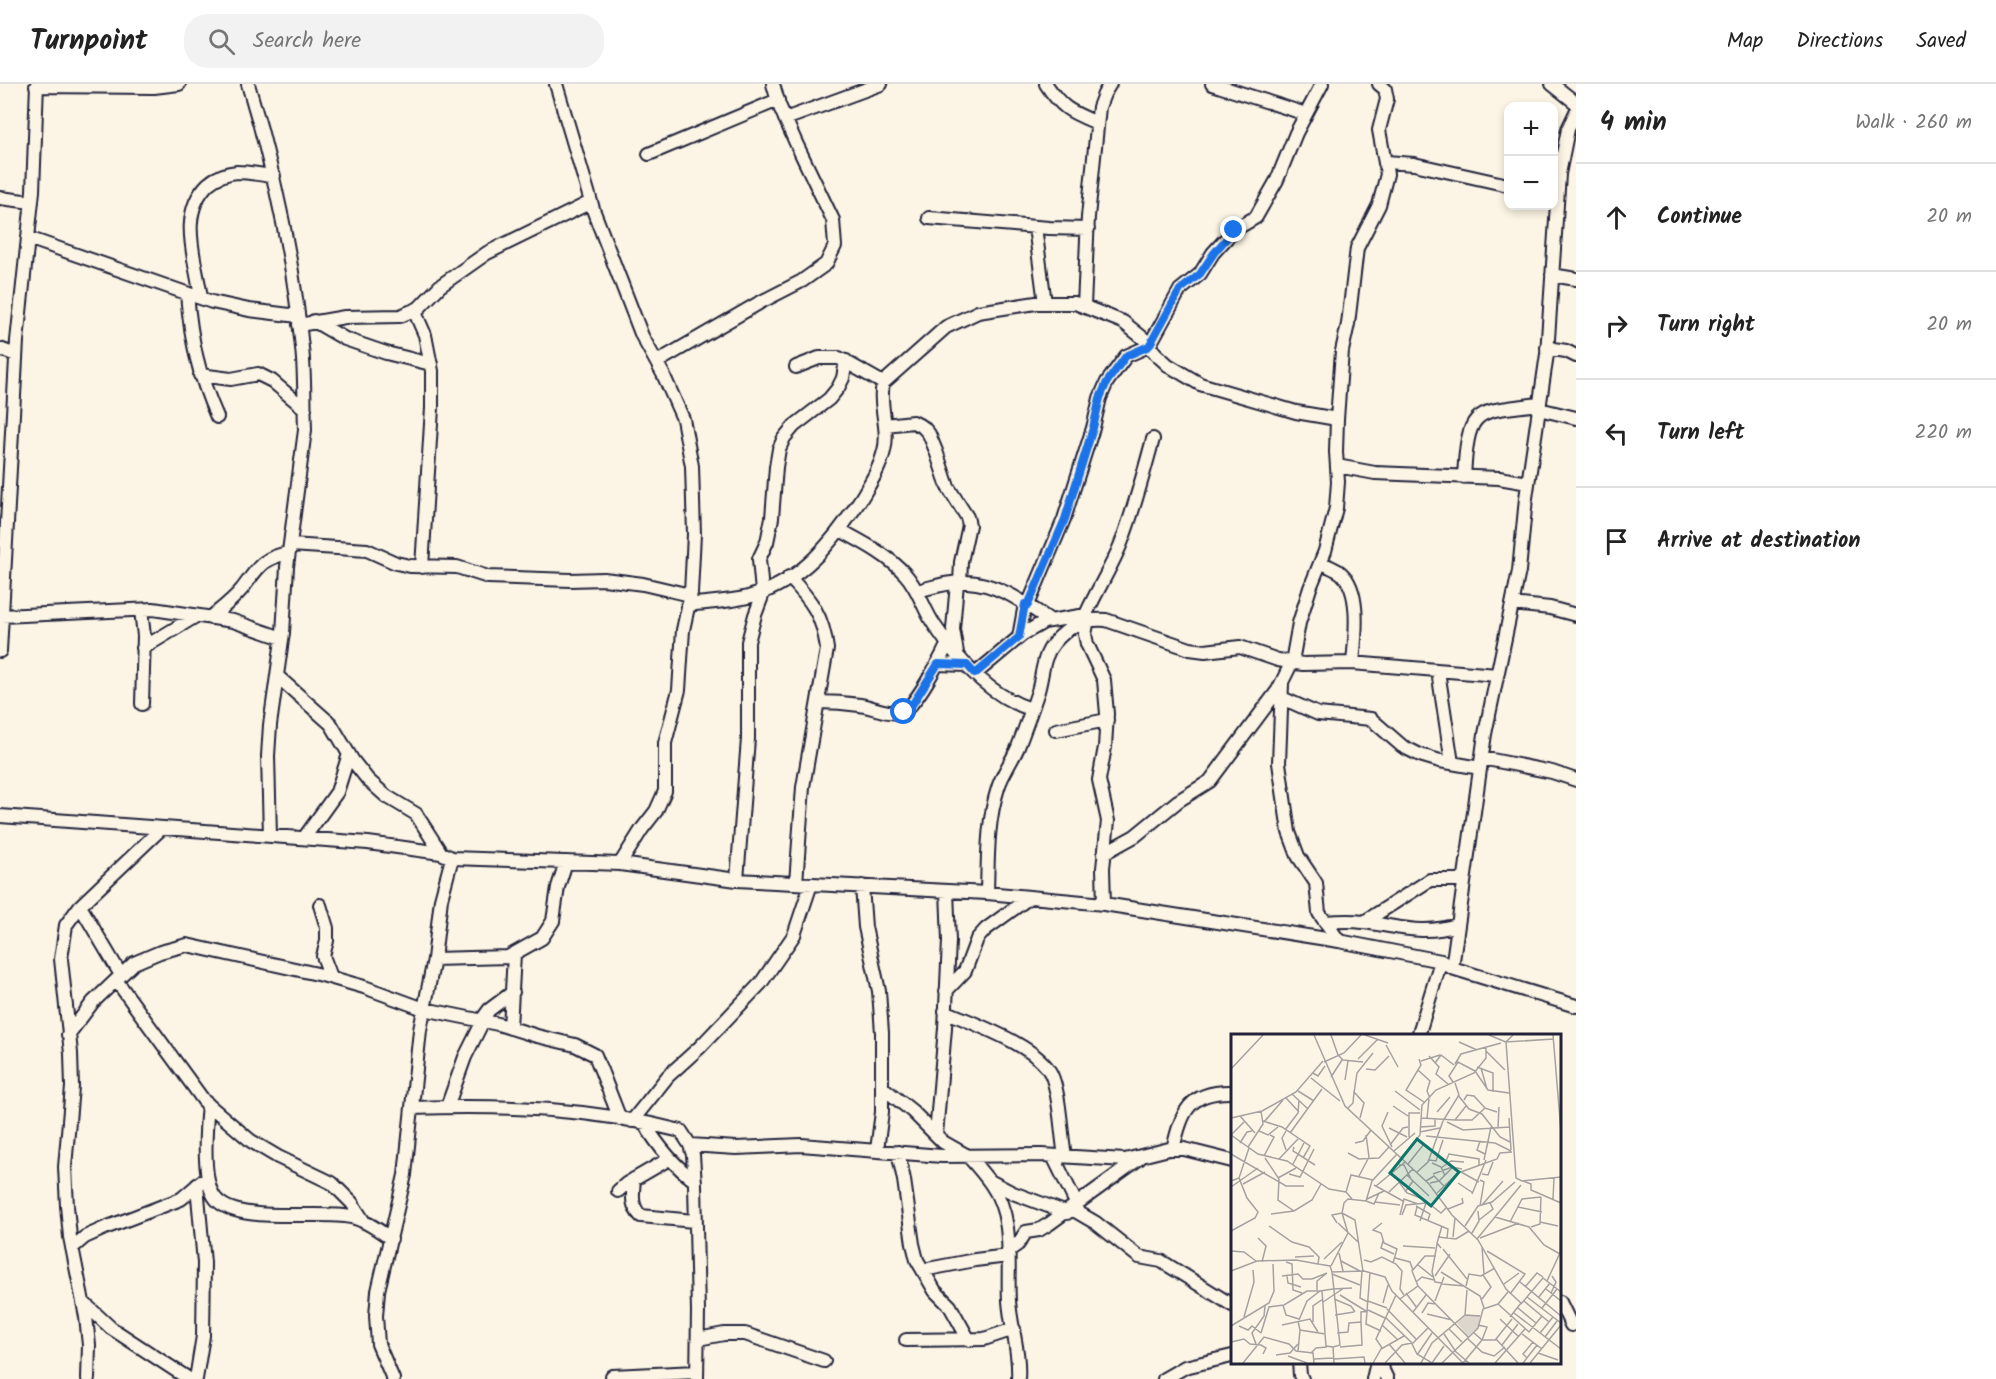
<!DOCTYPE html>
<meta charset="utf-8">
<style>
:root{--surface:#fff;--page:#f2f2f2;--text:#222;--muted:#767676;--line:#e0e0e0}
body{margin:0;font-family:Kalam,sans-serif;background:var(--page);color:var(--text)}
.controls{position:absolute;right:18px;top:18px;display:grid;overflow:hidden;border-radius:12px;box-shadow:0 3px 9px #0003}
.controls button{width:54px;height:54px;display:grid;place-items:center;padding:0;border:0;border-bottom:2px solid var(--line);background:var(--surface);color:var(--text);font:30px sans-serif}
.stop{position:absolute;width:18px;height:18px;margin:-14px;border:4px solid #1a73e8;border-radius:50%;background:#fff}
.stop.end{background:#1a73e8;border-color:#fff;box-shadow:0 2px 6px #0008}
.list{margin:0;padding:0;list-style:none}
h2{display:flex;justify-content:space-between;align-items:center;height:78px;margin:0;padding:0 24px;font-size:26px}
h2 small{font-size:20px;font-weight:400;color:var(--muted)}
.list li{display:grid;grid-template-columns:39px 1fr auto;gap:18px;align-items:center;box-sizing:border-box;height:108px;padding:0 24px;border-top:2px solid var(--line)}
.list b{display:block;font-size:22px;white-space:nowrap}
.list em{font-size:20px;font-style:normal;color:var(--muted)}
.icon{flex:none;width:33px;height:33px;fill:none;stroke:currentColor;stroke-width:2;stroke-linecap:round;stroke-linejoin:round}
.map{position:relative;flex:none;width:1576px;height:1295px;overflow:hidden}
header{display:flex;align-items:center;gap:36px;box-sizing:border-box;height:84px;padding:0 30px;background:var(--surface);border-bottom:2px solid var(--line)}
header strong{font-size:28px}
nav{display:flex;gap:33px;margin-inline-start:auto;font-size:21px}
.search{width:420px;height:54px;background:var(--page);display:flex;align-items:center;gap:15px;box-sizing:border-box;padding:0 21px;border-radius:24px;color:var(--muted);font-size:22px}
main{display:flex}
aside{flex:1;background:var(--surface)}
.map>svg:first-child{display:block}
.lines{fill:none;stroke-linecap:round;stroke-linejoin:round}
.minor-casing{stroke:#22223b;stroke-width:16}
.minor{stroke:#fcf5e5;stroke-width:12}
.route{stroke:#1a73e8;stroke-width:8}
.inset-road{fill:none;stroke:#a5a1a1;stroke-width:1.5}
.view{fill:#0f766e;fill-opacity:0.15;stroke:#0f766e;stroke-width:3}
.inset-edge{fill:none;stroke:#22223b;stroke-width:3}
</style>
<header>
<strong>Turnpoint</strong>
<div class="search"><svg class="icon" aria-label="search" viewBox="0 0 24 24"><circle cx="10" cy="10" r="6"/><path d="M15 15l6 6"/></svg>Search here</div>
<nav><a>Map</a><a>Directions</a><a>Saved</a></nav>
</header>
<main>
<div class="map">
<svg width="1576" height="1295" viewBox="0 0 1576 1295">
<rect width="100%" height="100%" fill="#fcf5e5"/>
<filter id="ink" filterUnits="userSpaceOnUse"><feTurbulence type="fractalNoise" baseFrequency=".0167" numOctaves="2"/><feDisplacementMap in="SourceGraphic" scale="12" xChannelSelector="R" yChannelSelector="G"/><feConvolveMatrix kernelMatrix="1 2 1 2 8 2 1 2 1" color-interpolation-filters="sRGB"/></filter>
<g filter="url(#ink)">
<g class="lines">
<g class="minor-casing">
<path id="minor" d="M 248,0 C 274,86 293,174 302,264 C 305,291 304,319 305,346 L 287,483 L 283,549 L 270,641 L 268,672 L 270,752
M 556,0 L 594,128 L 642,252 L 663,290 L 683,335 L 692,382 L 694,450 L 691,509 L 683,546 L 679,606 L 665,659 L 665,707 L 656,727 L 642,745 L 620,780
M 1046,0 C 1062,25 1071,28 1097,39
M 1212,0 L 1306,30
M 1552,0 L 1576,19
M 36,2 L 154,3 L 179,0
M 785,35 L 881,0
M 649,70 L 778,16
M 1386,78 L 1414,80 L 1508,101
M 0,114 L 32,118
M 929,134 L 1049,144 L 1088,145
M 1035,143 L 1045,219
M 28,154 L 212,218 L 249,226 L 298,232
M 1552,191 L 1576,195
M 187,210 C 191,256 198,290 217,333
M 201,214 C 196,175 177,131 208,100 C 216,93 226,89 237,88 C 249,88 262,91 274,92
M 1084,222 L 1088,133 L 1099,23 L 1104,10 L 1110,0
M 414,226 L 425,251 L 432,287 L 432,324 L 422,483
M 314,237 L 345,255 L 386,269 L 431,280
M 299,241 L 345,233 L 400,232 L 419,224 L 440,202 L 487,169 L 591,118
M 1547,264 L 1566,267 L 1576,272
M 0,265 L 16,271
M 657,278 L 759,219 L 802,197 L 826,180 L 835,162 L 833,136 L 796,59 L 779,21 L 773,0
M 796,283 L 819,274 L 839,274 L 883,299 L 946,243 L 978,228 L 1036,219 L 1075,219 L 1123,238 L 1143,254 L 1156,270 L 1168,281 L 1200,300 L 1296,328 L 1337,335
M 200,291 L 231,295 L 258,290 L 272,297 L 305,325
M 1539,325 L 1576,334
M 885,341 L 913,338 L 923,343 L 929,350 L 936,367 L 948,403 L 967,433 L 969,441 L 961,478 L 960,499
M 1337,382 L 1375,389 L 1499,394 L 1528,399
M 1464,393 C 1468,322 1475,328 1540,320
M 840,446 C 862,458 888,471 905,490 C 919,505 923,525 935,542 C 958,576 991,613 1031,625
M 291,461 L 367,466 L 396,479 L 410,482 L 457,483 L 488,493 L 570,496 L 604,495 L 643,500 L 690,511
M 1321,478 C 1327,482 1336,485 1341,489 C 1362,507 1355,555 1353,579
M 789,493 C 812,517 823,532 827,565 L 803,703 L 796,799
M 917,507 C 933,503 951,497 967,498 C 998,499 1026,520 1051,537
M 762,508 L 759,475 L 767,458 L 772,434 L 776,383 L 779,365 L 784,354 L 794,342 L 829,315 L 838,304 L 843,294 L 846,277
M 1512,520 L 1550,524 L 1576,531
M 688,521 C 708,518 729,518 748,513 C 800,500 835,456 862,413 C 871,398 880,384 884,367 C 890,345 878,322 883,299
M 1028,521 L 1064,435 L 1093,344 L 1100,314 L 1107,298 L 1126,272 L 1149,262 L 1180,206 L 1200,190 L 1213,169 L 1234,146 L 1256,133 L 1277,96 L 1296,49 L 1322,0
M 141,526 L 144,552 L 142,620
M 2,532 L 153,525 L 233,537 L 282,554
M 210,534 C 221,525 233,516 242,505 C 258,484 261,474 289,469
M 1088,536 L 1085,550 L 1087,560 L 1104,596 L 1107,630 L 1105,663 L 1099,696 L 1108,737 L 1103,784 L 1104,820
M 1083,537 C 1094,511 1109,488 1120,462 C 1134,427 1143,391 1153,355
M 1019,553 L 1025,520
M 143,564 L 196,532
M 0,567 L 17,257 L 33,107 L 37,0
M 957,569 L 953,545 L 957,499
M 937,580 L 967,581
M 1438,587 L 1452,679
M 975,590 L 1023,550 L 1044,538 L 1086,531
M 277,592 L 331,640 L 353,677 L 368,696 L 386,712 L 416,730 L 441,769
M 1282,600 L 1279,679 L 1289,748 L 1298,772 L 1316,799 L 1319,829 L 1339,857
M 1282,614 L 1318,630 L 1371,635 L 1402,662 L 1420,671 L 1440,677 L 1480,684
M 818,618 C 832,618 846,619 860,621 C 873,623 889,631 902,628 C 914,625 942,572 948,559
M 1056,646 L 1107,636
M 1482,674 L 1552,688 L 1576,696
M 0,732 L 368,759 L 441,769 L 452,774 L 620,780 L 737,796 L 987,809 L 1104,820 L 1339,857 L 1441,877 L 1452,884 L 1576,922
M 304,754 L 337,708 L 349,670
M 1104,769 L 1135,752 L 1178,717 L 1210,697 L 1278,606 L 1292,578 L 1299,539 L 1310,504 L 1325,467 L 1336,424 L 1338,398 L 1336,368 L 1337,335 L 1342,267 L 1348,240 L 1357,164 L 1379,121 L 1387,90 L 1379,46 L 1387,15 L 1385,5 L 1379,0
M 737,796 L 748,655 L 748,558 L 755,531 L 764,507
M 862,802 L 865,843 L 879,907 L 882,949 L 882,1028 L 877,1066
M 987,809 C 988,774 987,738 998,704 C 1002,690 1012,677 1018,663 C 1025,645 1032,625 1038,607 C 1043,590 1042,573 1054,559 C 1067,543 1085,534 1106,536 L 1190,565 L 1205,567 L 1240,563 L 1278,576 L 1303,580 L 1352,579 L 1497,591
M 320,821 L 327,844 L 327,857 L 323,872 L 331,893
M 80,822 L 121,891
M 1325,838 C 1337,837 1350,836 1363,838 C 1398,842 1422,852 1457,841
M 1364,838 L 1430,796 L 1463,796
M 434,875 L 508,873 L 542,854 L 553,837 L 558,803 L 566,778
M 1452,884 L 1485,650 L 1519,487 L 1526,414 L 1547,270 L 1559,90 L 1568,45 L 1576,28
M 116,896 L 204,1017 L 251,1057 L 278,1073 L 332,1099 L 352,1119 L 364,1138
M 946,907 L 965,887 L 977,855 L 986,845 L 1030,813
M 945,927 C 974,940 1038,962 1051,990 C 1060,1009 1061,1050 1065,1072
M 481,937 L 489,926 L 513,908
M 510,944 L 514,870
M 68,951 L 93,918 L 134,879 L 160,868 L 187,861 L 322,891 L 364,903 L 424,925 L 498,940 L 537,952 L 575,961 L 595,971 L 620,1035
M 1418,952 L 1441,877
M 882,1003 L 912,1027 L 943,1058 L 966,1071
M 208,1020 C 206,1041 201,1098 216,1115 C 238,1141 319,1126 351,1133 C 365,1136 379,1146 391,1155
M 447,1023 L 465,973 L 483,937
M 412,1024 C 504,1021 592,1024 681,1047 L 690,1061 L 693,1071 L 695,1101 L 698,1227 L 697,1295
M 632,1037 L 668,992 L 700,963 L 761,899 L 794,851 L 811,800
M 644,1039 C 658,1062 673,1081 695,1097
M 936,1051 L 945,944 L 949,857 L 947,807
M 690,1061 L 736,1064 L 801,1061 L 942,1072 L 1042,1071 L 1125,1076 L 1169,1065 L 1184,1065 L 1232,1077
M 1173,1065 C 1182,1027 1189,1007 1232,1008
M 898,1068 L 904,1096 L 913,1160 L 917,1176 L 935,1207 L 950,1222 L 969,1256
M 968,1072 C 976,1081 984,1090 991,1100 C 1015,1134 1007,1179 1009,1217 C 1011,1244 1020,1268 1018,1295
M 1053,1072 L 1077,1121
M 634,1095 C 633,1109 630,1122 641,1132 L 694,1137
M 990,1097 L 1013,1109 L 1067,1129
M 618,1107 L 626,1100 L 669,1075
M 1072,1125 L 1096,1139 L 1139,1173 L 1161,1177 L 1232,1221
M 72,1164 L 85,1153 L 105,1144 L 181,1115 L 201,1098
M 1008,1167 L 1018,1160 L 1026,1148 L 1039,1146 L 1049,1140 L 1140,1074
M 923,1186 L 975,1176 L 1008,1172
M 1560,1218 L 1571,1241
M 84,1219 L 111,1244 L 189,1295
M 698,1255 L 724,1250 L 745,1250 L 824,1277
M 906,1256 L 984,1255 L 1014,1245
M 1299,1278 L 1300,1291 L 1302,1295
M 1379,1278 L 1387,1295
M 612,1292 L 697,1288
M 88,1295 L 89,1261 L 86,1233 L 70,1153 L 67,1122 L 65,1083 L 72,1003 L 71,969 L 61,875 L 66,841 L 80,822 L 162,744
M 196,1295 L 203,1252 L 204,1179 L 197,1101
M 393,1295 L 378,1260 L 376,1232 L 378,1207 L 405,1091 L 420,946 L 434,875 L 441,815 L 452,774
M 1164,1295 L 1185,1283 L 1232,1272
M 1373,1295 L 1377,1278"/>
</g>
<use href="#minor" class="minor"/>
</g>
</g>
<g class="lines" filter="url(#ink)">
<path class="route" d="M 904,628 L 910,624 L 938,580 L 967,581 L 975,590 L 1019,553 L 1025,520 L 1028,521 L 1065,435 L 1093,344 L 1100,314 L 1107,298 L 1126,272 L 1149,262 L 1180,206 L 1200,190 L 1214,169 L 1234,146"/>
</g>
<g transform="translate(1231 950)">
<rect width="330" height="330" fill="#fcf5e5"/>
<path d="M 236,280 L 249,282 L 247,293 L 237,302 L 226,289 Z" fill="#dcd6cc"/>
<path class="inset-road" d="M 83,1 L 114,72 L 198,150 L 221,181 L 247,206 L 275,255 L 290,269 L 279,283M 100,1 L 107,21M 134,1 L 157,9M 258,1 L 275,8 L 285,144 L 291,147 L 330,143M 282,1 L 275,8 L 323,5M 322,1 L 330,98M 228,8 L 246,16M 155,11 L 167,33M 255,17 L 274,36M 107,21 L 112,26 L 132,28M 198,22 L 208,33 L 205,40 L 217,50M 127,25 L 147,5M 188,25 L 190,31 L 175,56 L 193,68M 190,27 L 209,21M 93,28 L 113,19 L 130,1M 204,29 L 210,21 L 223,31M 224,30 L 230,20 L 270,9M 246,33 L 262,39 L 262,58M 250,34 L 256,55M 0,35 L 32,1M 135,35 L 144,36 L 158,22M 187,36 L 199,47 L 196,57 L 199,64M 244,37 L 257,56 L 278,59M 82,39 L 87,42 L 94,32M 100,43 L 111,26M 80,44 L 109,67M 114,46 L 117,27M 222,48 L 218,42 L 227,28 L 244,37M 67,57 L 83,67M 164,57 L 189,76M 123,59 L 126,39 L 142,19M 61,60 L 77,75M 227,61 L 238,75 L 251,80 L 269,103 L 279,108M 55,64 L 68,78M 233,66 L 236,61 L 243,62 L 254,74M 162,72 L 177,82M 116,75 L 122,69 L 123,58 L 133,69 L 129,84M 157,78 L 151,92 L 161,113M 206,78 L 219,63M 9,82 L 24,99M 0,84 L 31,77 L 65,58 L 92,27M 190,84 L 224,86 L 235,72M 196,84 L 198,65M 278,84 L 280,116M 224,86 L 241,86 L 254,74 L 266,78M 32,87 L 51,93 L 79,112 L 72,124M 212,87 L 228,61 L 224,49M 33,88 L 52,66M 216,88 L 232,96 L 279,93M 189,93 L 204,92 L 204,85M 267,93 L 268,73M 158,94 L 176,103M 54,96 L 67,79 L 68,66M 28,97 L 37,101 L 47,93M 55,97 L 51,104 L 55,116M 189,98 L 209,94M 59,99 L 91,55M 0,101 L 27,120 L 56,127 L 98,155 L 115,158M 0,101 L 13,88M 135,101 L 138,123M 195,102 L 264,109 L 280,117M 178,103 L 178,79 L 189,79M 249,107 L 246,116 L 254,120M 9,109 L 16,98 L 21,97M 124,109 L 132,107 L 140,96M 159,111 L 172,94 L 177,93M 17,113 L 32,90 L 30,77M 63,113 L 62,117 L 84,131M 163,117 L 184,99M 117,119 L 128,125 L 148,124 L 158,113M 0,120 L 55,152 L 73,152M 33,122 L 43,103 L 39,101M 34,124 L 48,145 L 47,166 L 63,177M 170,124 L 189,101 L 191,71 L 205,56 L 243,39 L 255,24 L 255,13M 48,125 L 67,105M 198,126 L 205,127 L 212,106M 253,126 L 260,93M 201,129 L 210,133 L 214,142M 214,129 L 218,120 L 248,125 L 248,131M 62,130 L 73,109M 177,130 L 193,110M 168,131 L 173,131 L 180,145M 210,134 L 220,127 L 233,128M 186,138 L 197,128 L 212,87M 230,138 L 248,148M 58,140 L 69,143 L 83,115M 202,140 L 221,133 L 231,135M 251,140 L 257,141 L 262,128M 128,142 L 138,123M 47,144 L 65,134M 0,147 L 8,144 L 18,114M 182,147 L 198,162M 195,147 L 203,142 L 213,152M 292,147 L 300,150 L 300,156 L 330,169M 168,148 L 176,159 L 192,165 L 210,179 L 216,173M 199,149 L 208,147 L 222,133M 227,149 L 242,159M 12,150 L 34,138M 143,151 L 172,167M 145,152 L 174,128M 0,153 L 27,134M 158,158 L 182,135M 174,158 L 182,147 L 176,141M 206,159 L 227,139 L 266,125 L 269,119 L 281,118M 241,160 L 255,126M 121,165 L 115,158 L 120,141 L 142,146M 136,165 L 153,157M 322,165 L 323,144M 135,167 L 143,170 L 148,159M 144,168 L 169,171M 251,171 L 272,147M 185,172 L 199,180 L 197,186M 249,172 L 253,148 L 249,146M 186,173 L 184,181 L 217,195 L 216,204M 287,173 L 311,178M 217,175 L 232,169 L 231,164M 111,179 L 117,199M 40,180 L 63,177 L 81,166 L 90,150M 169,181 L 173,165 L 187,170M 171,181 L 175,171 L 195,169M 264,183 L 298,193 L 313,211 L 329,220M 248,186 L 262,175 L 259,169M 189,187 L 195,169M 279,188 L 291,165 L 310,163M 309,188 L 327,192M 106,189 L 101,181 L 111,179M 107,189 L 127,208M 151,189 L 142,196 L 150,199 L 153,209 L 166,215 L 162,229M 38,192 L 61,208 L 78,213 L 88,223 L 87,230 L 99,232 L 101,238 L 133,237 L 154,243 L 161,257 L 232,329M 234,192 L 247,172 L 261,168 L 284,148M 300,193 L 309,190 L 310,163M 0,197 L 24,184 L 27,178 L 16,164 L 8,144M 241,199 L 248,187 L 247,177M 207,203 L 225,205 L 238,197M 222,203 L 224,184M 27,204 L 35,212 L 31,228M 249,204 L 288,189M 246,205 L 290,151M 152,207 L 150,214 L 163,220M 206,210 L 201,238 L 204,248 L 211,249M 172,212 L 204,214M 251,213 L 253,240M 210,214 L 206,209 L 211,192M 212,215 L 236,245M 0,217 L 13,218 L 25,227M 256,217 L 294,240 L 279,260M 108,219 L 112,237M 64,223 L 83,222M 164,224 L 179,228 L 182,236M 93,225 L 111,208M 133,226 L 140,228 L 151,223 L 165,230 L 171,237 L 169,255 L 173,261M 110,227 L 129,237M 55,228 L 61,230 L 62,256 L 71,259M 187,231 L 202,243M 100,232 L 117,199M 0,237 L 26,227 L 65,226 L 87,230M 131,237 L 129,264 L 137,268M 132,237 L 124,186 L 111,179 L 113,169 L 117,165 L 135,167 L 141,147 L 166,120M 101,238 L 109,311 L 102,313 L 103,329M 139,238 L 135,290 L 150,297M 210,238 L 249,262 L 253,274M 101,240 L 129,251M 51,242 L 67,240 L 72,245 L 81,245 L 96,239M 56,242 L 57,249 L 70,253M 204,242 L 219,220M 316,247 L 329,219 L 330,166M 185,248 L 191,243 L 203,246M 289,248 L 330,282M 211,250 L 233,252M 273,250 L 288,239M 187,252 L 181,237 L 194,222 L 205,222M 235,252 L 238,240 L 250,242 L 264,234M 294,253 L 306,239 L 312,243M 102,255 L 121,254M 315,255 L 330,267M 86,256 L 86,247 L 96,239M 91,257 L 94,299M 175,259 L 186,274M 320,259 L 325,248 L 321,242M 109,261 L 135,277M 296,263 L 330,289M 307,264 L 319,249M 103,265 L 120,272 L 124,278M 169,265 L 187,252 L 237,303M 251,265 L 260,253 L 252,241M 137,267 L 156,274M 204,267 L 213,243M 293,267 L 318,288M 92,268 L 113,254M 152,269 L 157,251M 267,270 L 298,298 L 311,282M 290,270 L 312,244 L 330,258M 52,271 L 55,281 L 68,285M 287,274 L 305,289M 311,274 L 326,255M 156,275 L 185,305M 137,276 L 154,284M 182,278 L 195,261M 191,279 L 197,269 L 205,270M 283,279 L 330,315M 196,280 L 221,286M 104,281 L 123,278M 234,281 L 236,256M 13,283 L 23,248 L 22,236M 154,283 L 180,308 L 186,320 L 201,329 L 213,312M 269,285 L 288,303M 281,285 L 265,305 L 287,329M 68,286 L 76,267 L 89,257 L 102,255M 67,287 L 69,296 L 94,300 L 95,312 L 102,313M 82,288 L 82,272 L 92,265M 51,291 L 79,285 L 87,298M 151,291 L 166,305M 247,291 L 256,293 L 251,306M 0,292 L 38,269 L 43,257 L 42,230M 8,292 L 17,296 L 21,292 L 30,299M 218,295 L 231,308M 242,298 L 251,306 L 266,306M 30,299 L 38,273 L 53,271 L 76,257 L 90,257M 106,299 L 117,298 L 118,289 L 130,288 L 130,278 L 137,277M 309,299 L 322,283M 213,300 L 225,318M 291,300 L 311,315M 314,303 L 326,287M 236,304 L 251,318 L 263,322 L 274,313M 0,308 L 13,305 L 19,310 L 30,311 L 35,314 L 32,320M 25,310 L 21,299 L 33,282 L 34,272M 158,310 L 174,329M 181,310 L 197,294M 271,311 L 287,290M 109,313 L 131,311 L 130,288M 151,314 L 145,305 L 165,261M 67,317 L 69,296M 224,317 L 238,329M 80,319 L 85,314 L 96,313M 307,319 L 327,326M 45,321 L 59,319 L 67,310M 186,321 L 201,299M 57,322 L 76,329M 296,324 L 292,320 L 302,308M 83,325 L 102,324M 103,325 L 133,323 L 134,329M 12,329 L 33,303 L 58,310 L 65,317 L 82,319 L 83,329M 142,329 L 150,315 L 173,302M 154,329 L 171,311 L 181,309M 190,329 L 201,309 L 234,281 L 249,282M 211,329 L 247,294 L 252,275 L 267,270 L 277,258M 232,329 L 251,306M 264,329 L 294,295M 292,329 L 306,311M 299,329 L 330,291"/>
<path class="view" d="M 186,105 L 228,138 L 200,172 L 159,139 Z"/>
<rect width="330" height="330" class="inset-edge"/>
</g>
</svg>
<div class="controls">
<button>+</button>
<button>−</button>
</div>
<div class="stop" style="left:904px;top:628px"></div>
<div class="stop end" style="left:1234px;top:146px"></div>
</div>
<aside>
<h2>4 min<small>Walk · 260 m</small></h2>
<ul class="list">
<li><svg class="icon" aria-label="ahead" viewBox="0 0 24 24"><path d="M12 20V5M6 11l6-6 6 6"/></svg><div><b>Continue</b></div><em>20 m</em></li>
<li><svg class="icon" aria-label="right" viewBox="0 0 24 24"><path d="M7 20v-9h11M14 6l5 5-5 5"/></svg><div><b>Turn right</b></div><em>20 m</em></li>
<li><svg class="icon" aria-label="left" viewBox="0 0 24 24"><path d="M17 20v-9H6M10 6l-5 5 5 5"/></svg><div><b>Turn left</b></div><em>220 m</em></li>
<li><svg class="icon" aria-label="arrive" viewBox="0 0 24 24"><path d="M6 21V4h12l-3 4 3 4H6"/></svg><div><b>Arrive at destination</b></div></li>
</ul>
</aside>
</main>
